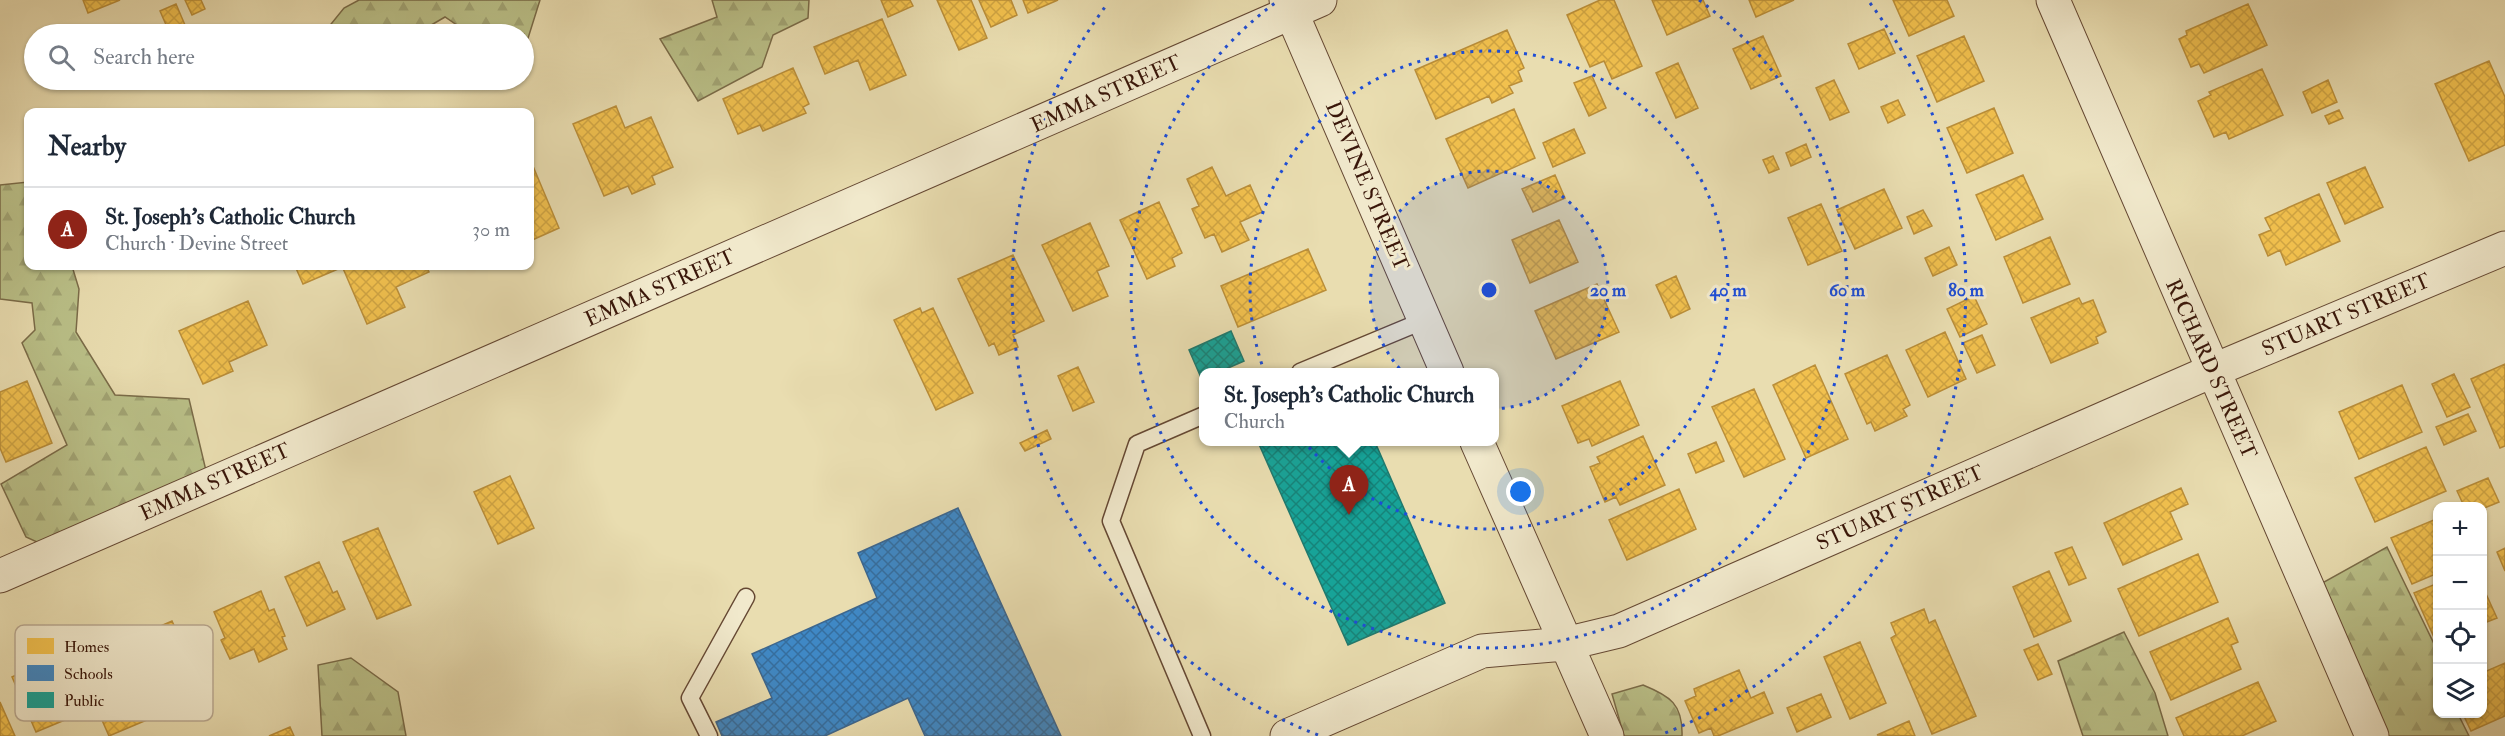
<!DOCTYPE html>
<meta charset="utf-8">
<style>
:root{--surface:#fff;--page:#f2f2f3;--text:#1f2937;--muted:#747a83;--line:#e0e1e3;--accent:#8f2418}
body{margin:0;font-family:"IM FELL Double Pica",serif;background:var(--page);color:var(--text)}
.controls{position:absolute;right:18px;bottom:18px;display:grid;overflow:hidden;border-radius:12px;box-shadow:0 2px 4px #0004}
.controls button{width:54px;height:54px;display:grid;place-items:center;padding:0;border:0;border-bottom:2px solid var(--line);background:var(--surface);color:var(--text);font:30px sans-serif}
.you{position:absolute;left:1521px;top:492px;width:21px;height:21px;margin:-15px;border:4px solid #fff;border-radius:50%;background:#1a73e8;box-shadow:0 0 0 9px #1a73e833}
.badge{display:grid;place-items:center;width:39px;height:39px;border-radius:50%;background:var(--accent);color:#fff;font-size:20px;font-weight:700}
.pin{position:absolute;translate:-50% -50px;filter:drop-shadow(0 2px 3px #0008)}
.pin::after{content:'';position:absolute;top:32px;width:21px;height:18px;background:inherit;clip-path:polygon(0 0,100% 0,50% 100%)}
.popup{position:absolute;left:1199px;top:368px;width:300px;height:78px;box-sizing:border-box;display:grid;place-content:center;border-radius:12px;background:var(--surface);filter:drop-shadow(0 2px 4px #0005);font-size:20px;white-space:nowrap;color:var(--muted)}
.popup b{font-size:22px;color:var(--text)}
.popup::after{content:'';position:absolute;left:50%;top:100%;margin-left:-12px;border:12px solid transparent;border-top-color:var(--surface)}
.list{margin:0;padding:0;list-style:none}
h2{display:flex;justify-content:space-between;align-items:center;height:78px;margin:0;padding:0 24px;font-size:26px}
h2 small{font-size:20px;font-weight:400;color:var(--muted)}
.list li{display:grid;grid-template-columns:39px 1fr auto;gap:18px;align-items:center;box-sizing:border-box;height:84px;padding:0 24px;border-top:2px solid var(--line)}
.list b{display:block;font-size:22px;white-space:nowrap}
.list p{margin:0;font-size:20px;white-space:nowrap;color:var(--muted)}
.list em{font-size:20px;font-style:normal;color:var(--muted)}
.icon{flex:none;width:33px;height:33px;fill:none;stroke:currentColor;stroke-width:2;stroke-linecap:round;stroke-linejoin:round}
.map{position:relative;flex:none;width:2505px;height:736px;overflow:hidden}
.search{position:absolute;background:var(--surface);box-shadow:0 2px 4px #0004;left:24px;top:24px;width:510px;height:66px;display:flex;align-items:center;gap:15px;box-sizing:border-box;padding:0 21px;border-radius:33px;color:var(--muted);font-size:22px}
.panel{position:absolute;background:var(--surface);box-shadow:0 2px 4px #0004;left:24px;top:108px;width:510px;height:162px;border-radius:12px}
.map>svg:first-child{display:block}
.forest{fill:url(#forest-firs);stroke:#7a6b48;stroke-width:1.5}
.homes{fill:url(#homes-cross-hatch);stroke:#ba8e39;stroke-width:1.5}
.schools{fill:url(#schools-cross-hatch);stroke:#3d668d;stroke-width:1.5}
.public{fill:url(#public-cross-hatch);stroke:#21796d;stroke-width:1.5}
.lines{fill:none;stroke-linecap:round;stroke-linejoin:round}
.service-casing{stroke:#654833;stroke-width:19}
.minor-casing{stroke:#654833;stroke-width:35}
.service{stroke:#f1e9cc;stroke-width:16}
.minor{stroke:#f1e9cc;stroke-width:33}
.ring{fill:none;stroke:#1d4ed8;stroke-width:3;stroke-dasharray:3 6}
.labels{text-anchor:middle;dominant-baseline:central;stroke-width:6;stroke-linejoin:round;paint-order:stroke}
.street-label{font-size:21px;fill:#391609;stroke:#f1e9cc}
.key{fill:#f1e9cc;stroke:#baaa92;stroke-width:1.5}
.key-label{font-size:16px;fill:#391609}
.centre{fill:#1d4ed8;stroke:#f1e9cc;stroke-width:3}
.ring-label{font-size:18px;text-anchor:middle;font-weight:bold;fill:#1d4ed8;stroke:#f1e9cc;stroke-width:6;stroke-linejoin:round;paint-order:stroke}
</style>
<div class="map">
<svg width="2505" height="736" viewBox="0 0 2505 736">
<defs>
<pattern id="forest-firs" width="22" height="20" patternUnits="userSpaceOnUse" patternTransform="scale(1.5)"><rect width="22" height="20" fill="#bac088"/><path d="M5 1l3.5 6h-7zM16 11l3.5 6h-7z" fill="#a1a474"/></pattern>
<pattern id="homes-cross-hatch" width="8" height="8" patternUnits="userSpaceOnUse" patternTransform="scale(1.5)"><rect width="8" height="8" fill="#f2c14e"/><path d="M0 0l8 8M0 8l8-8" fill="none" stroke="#d0a543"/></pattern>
<pattern id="schools-cross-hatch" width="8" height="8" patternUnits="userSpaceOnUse" patternTransform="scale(1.5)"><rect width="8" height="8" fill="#3f88c5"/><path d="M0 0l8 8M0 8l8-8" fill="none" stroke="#366e9e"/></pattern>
<pattern id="public-cross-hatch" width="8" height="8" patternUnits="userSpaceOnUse" patternTransform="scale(1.5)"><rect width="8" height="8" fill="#17a398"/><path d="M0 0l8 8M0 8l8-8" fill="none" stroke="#16847a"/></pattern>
</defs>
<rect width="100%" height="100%" fill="#e9ddb0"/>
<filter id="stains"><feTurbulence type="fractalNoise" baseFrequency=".00333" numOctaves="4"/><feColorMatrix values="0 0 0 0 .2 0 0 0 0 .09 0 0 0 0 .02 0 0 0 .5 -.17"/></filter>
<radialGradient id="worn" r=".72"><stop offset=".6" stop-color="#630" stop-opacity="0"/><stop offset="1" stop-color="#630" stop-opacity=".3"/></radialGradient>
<path class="forest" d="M 359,0 L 540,0 L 524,51 L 524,34 L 470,34 L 445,17 L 416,34 L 323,34 L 344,8 Z
M 712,0 L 809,0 L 808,18 L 773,35 L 762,67 L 698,101 L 660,39 L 717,17 Z
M 28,182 L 28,266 L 72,266 L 79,289 L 76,332 L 115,395 L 189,399 L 212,496 L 76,560 L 26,537 L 1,484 L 67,445 L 22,343 L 35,330 L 32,303 L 0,299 L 0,185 Z
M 2387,547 L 2437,650 L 2438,714 L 2458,714 L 2469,736 L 2378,736 L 2315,587 Z
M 2124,632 L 2155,693 L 2168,736 L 2083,736 L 2058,661 Z
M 351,658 L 398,692 L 406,736 L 322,736 L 318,665 Z
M 1643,685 C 1670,696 1683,704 1682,736 L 1624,736 L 1612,694 Z"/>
<path class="homes" d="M 83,0 L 120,0 L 88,13 Z
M 185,0 L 201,0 L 205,9 L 192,15 Z
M 881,0 L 910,0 L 913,6 L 888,17 Z
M 937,0 L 971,0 L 987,38 L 959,50 Z
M 979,0 L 1011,0 L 1017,15 L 991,27 Z
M 1023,0 L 1058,0 L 1028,13 Z
M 1600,0 L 1614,0 L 1642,66 L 1612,79 L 1604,61 L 1590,67 L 1567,15 Z
M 1652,0 L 1703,0 L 1710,16 L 1667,35 Z
M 1749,0 L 1794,0 L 1756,17 Z
M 1893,0 L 1947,0 L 1954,16 L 1909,36 Z
M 176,4 L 188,32 L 183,34 L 170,34 L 160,11 Z
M 2248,4 L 2267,45 L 2204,73 L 2199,64 L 2191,67 L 2179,39 L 2187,35 L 2186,31 Z
M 882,19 L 906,75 L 870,90 L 858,60 L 825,74 L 814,47 Z
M 1884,29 L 1895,53 L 1859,69 L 1848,44 Z
M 1507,30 L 1524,68 L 1518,71 L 1522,81 L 1509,86 L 1513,93 L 1492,103 L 1489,96 L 1436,119 L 1415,70 Z
M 1763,36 L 1781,76 L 1751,89 L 1733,49 Z
M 1964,36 L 1984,81 L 1937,102 L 1917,56 Z
M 2489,61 L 2505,97 L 2505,145 L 2469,161 L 2435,84 Z
M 1678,63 L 1698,108 L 1676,118 L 1656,73 Z
M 793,68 L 809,104 L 803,107 L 806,113 L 763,131 L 760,125 L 738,134 L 723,99 Z
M 2262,69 L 2283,115 L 2229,139 L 2226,132 L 2214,137 L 2198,101 L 2211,95 L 2209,92 Z
M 1592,76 L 1606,108 L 1589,116 L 1574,83 Z
M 1834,80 L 1849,112 L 1830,120 L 1816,88 Z
M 2328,80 L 2337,102 L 2312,113 L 2303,92 Z
M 1898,100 L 1905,115 L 1888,123 L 1881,107 Z
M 616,106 L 625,128 L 651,117 L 673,167 L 652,176 L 655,184 L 632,194 L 628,186 L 604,196 L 573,124 Z
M 1994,108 L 2013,153 L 1967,173 L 1947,128 Z
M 1514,109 L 1535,158 L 1468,188 L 1446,139 Z
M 2339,110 L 2343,118 L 2329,124 L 2325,116 Z
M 1574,129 L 1585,153 L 1553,167 L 1543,143 Z
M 1806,144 L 1811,157 L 1791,166 L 1786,153 Z
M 1773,156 L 1779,169 L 1769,173 L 1763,160 Z
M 530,159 L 559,228 L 530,241 Z
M 1212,167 L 1226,196 L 1250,185 L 1262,212 L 1240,222 L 1249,240 L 1222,252 L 1214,234 L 1205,238 L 1192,209 L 1199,206 L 1187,179 Z
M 2365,167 L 2383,207 L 2345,224 L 2327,183 Z
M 1555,175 L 1565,198 L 1533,212 L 1522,189 Z
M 2023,175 L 2043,219 L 1996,240 L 1976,195 Z
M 1884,189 L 1902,228 L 1855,249 L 1837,210 Z
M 2319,194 L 2340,241 L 2286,265 L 2280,250 L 2268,256 L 2259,235 L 2271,230 L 2265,218 Z
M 1159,202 L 1182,253 L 1172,258 L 1175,266 L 1147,279 L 1120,220 Z
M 1821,204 L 1842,251 L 1808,265 L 1788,218 Z
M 1923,210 L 1932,226 L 1914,234 L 1907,217 Z
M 1559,220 L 1578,262 L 1530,283 L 1512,240 Z
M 1090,223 L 1109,266 L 1097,271 L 1108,296 L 1073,311 L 1042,245 Z
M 2050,237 L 2070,284 L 2023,303 L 2004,257 Z
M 1949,247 L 1957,265 L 1933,276 L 1925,258 Z
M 1308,249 L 1326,290 L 1238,327 L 1221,286 Z
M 1013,255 L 1044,321 L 1013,335 L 1018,347 L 999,355 L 994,343 L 989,346 L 958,279 Z
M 295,266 L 337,266 L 338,269 L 303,284 Z
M 342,266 L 426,266 L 429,272 L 396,287 L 405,307 L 367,324 Z
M 1676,276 L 1690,309 L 1671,318 L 1656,285 Z
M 1597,284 L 1619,332 L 1556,359 L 1535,311 Z
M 1974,296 L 1987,324 L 1960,337 L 1947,309 Z
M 2079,298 L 2082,304 L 2093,300 L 2106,332 L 2096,337 L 2098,343 L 2051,363 L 2031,318 Z
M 248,301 L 267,345 L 229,362 L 233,371 L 203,384 L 179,331 Z
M 920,308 L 922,313 L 933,308 L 973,393 L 936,410 L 894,320 Z
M 1945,332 L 1966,379 L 1928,397 L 1906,350 Z
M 1982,335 L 1995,365 L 1977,373 L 1963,343 Z
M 1887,355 L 1910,405 L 1903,409 L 1907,416 L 1875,431 L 1871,422 L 1867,424 L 1845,374 Z
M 2505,364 L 2505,446 L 2500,448 L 2471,379 Z
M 1815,365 L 1848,439 L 1806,458 L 1773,385 Z
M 1078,367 L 1094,402 L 1073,411 L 1058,376 Z
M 2454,374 L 2470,407 L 2447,417 L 2432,384 Z
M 27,381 L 52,443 L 6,462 L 0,448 L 0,392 Z
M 1620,381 L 1639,425 L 1592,446 L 1589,439 L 1578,443 L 1562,406 Z
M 2402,385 L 2422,432 L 2359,459 L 2339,412 Z
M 1754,389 L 1785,459 L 1744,477 L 1712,407 Z
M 2468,414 L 2476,431 L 2444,445 L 2436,427 Z
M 1047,430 L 1051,439 L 1025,451 L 1020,443 Z
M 1643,436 L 1665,485 L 1620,505 L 1616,497 L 1605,502 L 1590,467 L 1600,463 L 1597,457 Z
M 1716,442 L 1724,461 L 1696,473 L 1688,454 Z
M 2426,447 L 2446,491 L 2375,522 L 2355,478 Z
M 510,476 L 534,528 L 498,544 L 474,492 Z
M 2488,478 L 2499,502 L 2482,509 L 2482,506 L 2464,506 L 2457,491 Z
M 2181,488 L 2188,504 L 2170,512 L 2182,539 L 2123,565 L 2104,523 Z
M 1679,489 L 1696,529 L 1627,560 L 1609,520 Z
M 2436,519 L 2438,573 L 2412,584 L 2391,538 Z
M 378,528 L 411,605 L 377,619 L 343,542 Z
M 2072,547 L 2086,578 L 2069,585 L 2055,553 Z
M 2505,548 L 2505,571 L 2497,552 Z
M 2198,554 L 2218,602 L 2139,636 L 2118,589 Z
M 319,562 L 333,593 L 337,591 L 345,609 L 307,626 L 285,577 Z
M 2049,571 L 2071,621 L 2034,637 L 2013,587 Z
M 2438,583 L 2438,644 L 2437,644 L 2414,593 Z
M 2482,585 L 2497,618 L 2482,624 Z
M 261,591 L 269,611 L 274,609 L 285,636 L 282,637 L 287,649 L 259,662 L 254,649 L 230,659 L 221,640 L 225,638 L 214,612 Z
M 1924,609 L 1929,623 L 1935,620 L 1976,716 L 1932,734 L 1891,638 L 1896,635 L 1891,623 Z
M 2228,618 L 2238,642 L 2231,645 L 2241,669 L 2171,700 L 2150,652 Z
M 172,621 L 195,671 L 190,673 L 205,707 L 177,718 L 160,681 L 145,688 L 131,657 L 154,647 L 147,632 Z
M 1860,642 L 1886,703 L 1850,719 L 1824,657 Z
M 2038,644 L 2052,674 L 2038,680 L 2024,650 Z
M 119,650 L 149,719 L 109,736 L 79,668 Z
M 59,656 L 84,712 L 36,732 L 12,677 Z
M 2505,663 L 2505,716 L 2471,731 L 2463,714 L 2482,714 L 2482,673 Z
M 1739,670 L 1751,698 L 1764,692 L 1773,713 L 1718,736 L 1714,736 L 1711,728 L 1699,733 L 1685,701 L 1696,696 L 1694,689 Z
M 2258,682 L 2276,721 L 2242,736 L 2184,736 L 2176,718 Z
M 1821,694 L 1831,717 L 1797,732 L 1787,708 Z
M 0,702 L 15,736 L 0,736 Z
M 1909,721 L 1915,736 L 1877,735 Z
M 290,727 L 294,736 L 269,736 Z"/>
<path class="schools" d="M 958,508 L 1061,736 L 925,736 L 908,698 L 825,736 L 722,736 L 716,722 L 772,698 L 752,654 L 877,598 L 858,553 Z"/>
<path class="public" d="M 1231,331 L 1244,361 L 1219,372 L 1204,372 L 1202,380 L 1189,350 Z
M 1258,442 L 1375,442 L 1445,603 L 1348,645 Z"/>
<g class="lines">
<g class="service-casing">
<path id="service" d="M 1300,372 L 1425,320
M 709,736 L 690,698 L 746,597
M 1202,736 L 1111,521 L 1137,444 L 1204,415"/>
</g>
<g class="minor-casing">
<path id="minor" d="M 1286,0 L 1447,372
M 2053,0 L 2372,736
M 1477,442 L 1607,736
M 0,576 L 1320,0
M 1287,736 L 1482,651 L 1565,644 L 1619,631 L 2212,371 L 2505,248"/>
</g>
<use href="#service" class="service"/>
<use href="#minor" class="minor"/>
</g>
<circle cx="1489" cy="290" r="119" fill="#1d4ed8" fill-opacity=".12"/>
<g class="ring">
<circle cx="1489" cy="290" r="119"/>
<circle cx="1489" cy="290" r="239"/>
<path d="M1699 0A358 358 0 1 1 1279 0"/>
<path d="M1318 735A477 477 0 0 1 1108 3M1870 3A477 477 0 0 1 1660 735"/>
</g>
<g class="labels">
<g class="street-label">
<text transform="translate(1106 94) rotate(-24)">EMMA STREET</text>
<text transform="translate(1367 186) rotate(67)">DEVINE STREET</text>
<text transform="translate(660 288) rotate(-24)">EMMA STREET</text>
<text transform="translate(2346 315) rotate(-23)">STUART STREET</text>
<text transform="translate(2211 369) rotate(66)">RICHARD STREET</text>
<text transform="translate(215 482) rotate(-24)">EMMA STREET</text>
<text transform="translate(1900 508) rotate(-24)">STUART STREET</text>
</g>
</g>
<rect x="15" y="625" width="198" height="96" rx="9" class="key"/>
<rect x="27" y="638" width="27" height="16" fill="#f2c14e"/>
<rect x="27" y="665" width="27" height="16" fill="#3f88c5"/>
<rect x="27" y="692" width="27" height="16" fill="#17a398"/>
<g class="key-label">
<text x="64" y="652">Homes</text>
<text x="64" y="679">Schools</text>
<text x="64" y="706">Public</text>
</g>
<circle cx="1489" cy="290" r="9" class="centre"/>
<g class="ring-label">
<text x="1608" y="296">20 m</text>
<text x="1728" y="296">40 m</text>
<text x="1847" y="296">60 m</text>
<text x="1966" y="296">80 m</text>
</g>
<rect width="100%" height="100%" filter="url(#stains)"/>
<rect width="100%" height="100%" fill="url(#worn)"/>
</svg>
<div class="controls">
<button>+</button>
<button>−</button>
<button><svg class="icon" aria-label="locate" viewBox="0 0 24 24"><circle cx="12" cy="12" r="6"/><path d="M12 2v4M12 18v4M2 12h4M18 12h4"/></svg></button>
<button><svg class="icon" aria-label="layers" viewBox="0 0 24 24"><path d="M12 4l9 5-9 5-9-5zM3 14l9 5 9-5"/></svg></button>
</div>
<div class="you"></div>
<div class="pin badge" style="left:1349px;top:515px">A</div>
<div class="popup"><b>St. Joseph's Catholic Church</b>Church</div>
<div class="search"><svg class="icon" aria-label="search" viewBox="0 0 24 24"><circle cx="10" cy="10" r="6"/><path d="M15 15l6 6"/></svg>Search here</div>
<section class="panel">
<h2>Nearby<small></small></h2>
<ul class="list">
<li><span class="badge">A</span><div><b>St. Joseph's Catholic Church</b><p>Church · Devine Street</p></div><em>30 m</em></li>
</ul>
</section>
</div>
